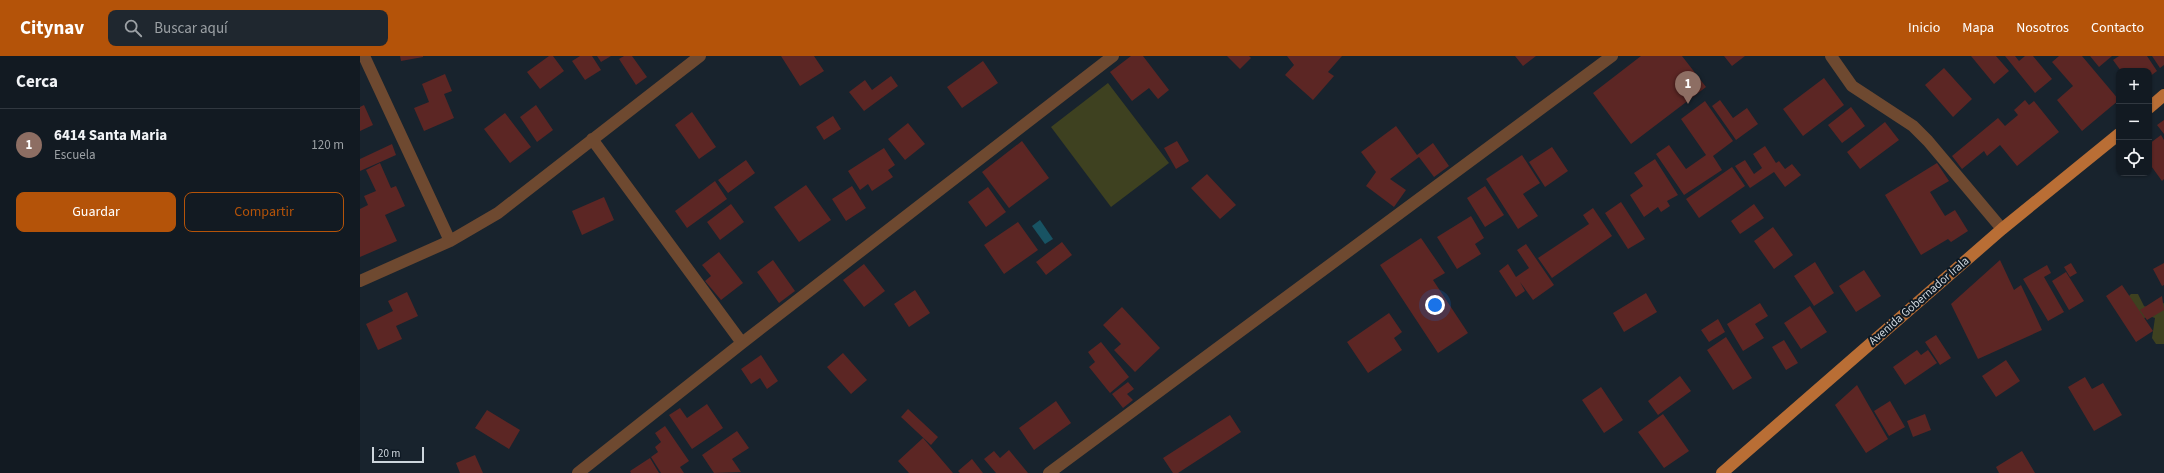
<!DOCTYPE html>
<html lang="es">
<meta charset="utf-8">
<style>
:root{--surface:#121a22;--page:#1f272f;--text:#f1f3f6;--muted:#9ca1a5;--line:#313840;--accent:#b45309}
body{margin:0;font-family:"Source Sans 3",sans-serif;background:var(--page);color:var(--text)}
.controls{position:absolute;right:12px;top:12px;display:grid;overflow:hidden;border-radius:8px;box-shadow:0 1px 3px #0004}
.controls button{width:36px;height:36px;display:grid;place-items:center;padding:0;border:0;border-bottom:1px solid var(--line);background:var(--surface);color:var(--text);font:20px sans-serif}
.scale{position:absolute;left:12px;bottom:10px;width:52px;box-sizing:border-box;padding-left:4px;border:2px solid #ced6dd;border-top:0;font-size:11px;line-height:14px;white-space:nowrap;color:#ced6dd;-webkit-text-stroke:3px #0e1923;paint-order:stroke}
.you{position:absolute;left:1075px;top:249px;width:14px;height:14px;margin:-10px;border:3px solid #fff;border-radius:50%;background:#1a73e8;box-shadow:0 0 0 6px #1a73e833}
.badge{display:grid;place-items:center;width:26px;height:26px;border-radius:50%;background:var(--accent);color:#fff;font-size:13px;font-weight:700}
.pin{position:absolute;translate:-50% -33px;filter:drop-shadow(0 1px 2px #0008)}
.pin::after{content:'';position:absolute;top:21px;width:14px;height:12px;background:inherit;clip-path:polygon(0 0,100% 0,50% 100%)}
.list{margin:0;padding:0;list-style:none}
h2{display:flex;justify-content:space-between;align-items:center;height:52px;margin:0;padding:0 16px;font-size:17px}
h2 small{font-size:13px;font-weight:400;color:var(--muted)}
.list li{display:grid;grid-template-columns:26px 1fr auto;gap:12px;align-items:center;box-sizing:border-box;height:72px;padding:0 16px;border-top:1px solid var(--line)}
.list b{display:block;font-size:15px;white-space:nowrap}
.list p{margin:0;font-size:13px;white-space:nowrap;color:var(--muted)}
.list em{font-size:13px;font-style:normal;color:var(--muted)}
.actions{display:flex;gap:8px;padding:12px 16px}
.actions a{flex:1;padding:9px 0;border:1px solid var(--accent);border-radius:8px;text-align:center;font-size:14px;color:var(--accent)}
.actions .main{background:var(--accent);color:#fff}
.icon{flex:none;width:22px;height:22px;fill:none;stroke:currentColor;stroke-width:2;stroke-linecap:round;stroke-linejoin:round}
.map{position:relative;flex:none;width:1804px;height:417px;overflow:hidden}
header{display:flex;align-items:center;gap:24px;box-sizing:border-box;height:56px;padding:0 20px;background:var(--accent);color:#fff}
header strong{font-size:19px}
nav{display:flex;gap:22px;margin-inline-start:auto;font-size:14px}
.search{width:280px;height:36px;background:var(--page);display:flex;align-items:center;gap:10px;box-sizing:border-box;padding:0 14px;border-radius:8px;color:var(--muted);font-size:15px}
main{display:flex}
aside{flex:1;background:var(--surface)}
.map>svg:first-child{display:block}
.green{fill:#3e4120}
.water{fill:#185363}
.building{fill:#5c2624}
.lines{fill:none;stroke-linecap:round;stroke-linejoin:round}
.minor{stroke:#6e4930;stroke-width:12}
.major{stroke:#b96e35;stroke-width:12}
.labels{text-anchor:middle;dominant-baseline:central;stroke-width:4;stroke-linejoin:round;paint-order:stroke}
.street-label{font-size:12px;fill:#ced6dd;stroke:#0e1923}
</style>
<header>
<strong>Citynav</strong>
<div class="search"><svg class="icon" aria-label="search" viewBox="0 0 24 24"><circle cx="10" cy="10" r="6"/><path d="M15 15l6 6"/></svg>Buscar aquí</div>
<nav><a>Inicio</a><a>Mapa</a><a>Nosotros</a><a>Contacto</a></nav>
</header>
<main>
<aside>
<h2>Cerca<small></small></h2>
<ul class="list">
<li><span class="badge" style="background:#8d6e63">1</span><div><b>6414 Santa Maria</b><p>Escuela</p></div><em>120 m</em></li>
</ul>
<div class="actions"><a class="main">Guardar</a><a>Compartir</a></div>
</aside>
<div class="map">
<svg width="1804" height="417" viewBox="0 0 1804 417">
<rect width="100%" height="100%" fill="#18232d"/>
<path class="green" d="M 748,27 L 809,107 L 751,151 L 691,71 Z
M 1771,238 L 1778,238 L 1784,250 L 1791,253 L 1804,247 L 1804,288 L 1796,288 L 1792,282 L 1795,262 L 1789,260 L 1782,263 L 1766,243 Z"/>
<path class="water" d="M 680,164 L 693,183 L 685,188 L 672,170 Z"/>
<path class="building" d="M 40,0 L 63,0 L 63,1 L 41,5 Z
M 189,0 L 193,0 L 204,15 L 180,33 L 167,16 Z
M 220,0 L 232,0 L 241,14 L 225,24 L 212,5 Z
M 237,0 L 251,0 L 241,6 Z
M 264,0 L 272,0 L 287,21 L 276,29 L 259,3 Z
M 421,0 L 454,0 L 464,15 L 440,30 Z
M 771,0 L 783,0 L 809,34 L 798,43 L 789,32 L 772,45 L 750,16 Z
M 867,0 L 889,0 L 891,2 L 880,13 Z
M 927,0 L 982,0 L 968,16 L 974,20 L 953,44 L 925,19 L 934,9 Z
M 1155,0 L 1176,0 L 1163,10 Z
M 1281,0 L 1322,0 L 1346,31 L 1271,88 L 1233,37 Z
M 1364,0 L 1385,0 L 1372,10 Z
M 1611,0 L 1636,0 L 1649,15 L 1634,28 Z
M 1645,0 L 1655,0 L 1659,5 L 1665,0 L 1673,0 L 1692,23 L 1675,37 Z
M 1699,0 L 1722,0 L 1759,44 L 1722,75 L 1697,44 L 1713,30 L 1692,6 Z
M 1730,0 L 1752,0 L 1739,11 Z
M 1759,0 L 1787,0 L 1797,15 L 1789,21 L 1789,15 L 1761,15 L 1753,4 Z
M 1792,0 L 1804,0 L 1804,9 L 1800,12 Z
M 623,5 L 638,27 L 602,52 L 587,31 Z
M 1584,12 L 1612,43 L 1593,61 L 1565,29 Z
M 85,18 L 92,35 L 84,38 L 94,62 L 64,75 L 54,52 L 69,46 L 62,28 Z
M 531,20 L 538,30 L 504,55 L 489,36 L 505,24 L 512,34 Z
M 1464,22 L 1484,49 L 1443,80 L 1423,53 Z
M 1360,44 L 1373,62 L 1387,52 L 1398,68 L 1376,84 L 1352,50 Z
M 1665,44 L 1669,49 L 1674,45 L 1699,76 L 1657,110 L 1640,89 L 1627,100 L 1624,95 L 1602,113 L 1592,100 L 1638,62 L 1645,70 L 1658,59 L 1654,54 Z
M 1345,45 L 1373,85 L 1353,100 L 1362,114 L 1324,139 L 1296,98 L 1309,89 L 1326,113 L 1346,99 L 1321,63 Z
M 4,49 L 13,69 L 0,75 L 0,51 Z
M 176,49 L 193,74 L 177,86 L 160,61 Z
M 1491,51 L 1505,70 L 1482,87 L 1468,69 Z
M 332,56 L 356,91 L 339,103 L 315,69 Z
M 145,57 L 171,91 L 150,107 L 124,73 Z
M 473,60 L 481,73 L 464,84 L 456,71 Z
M 1804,64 L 1804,78 L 1797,69 Z
M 1525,66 L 1539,84 L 1500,113 L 1487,96 Z
M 548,67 L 565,88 L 545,104 L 528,83 Z
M 1036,70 L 1057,99 L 1073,87 L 1089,110 L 1074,121 L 1059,101 L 1030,123 L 1046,134 L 1034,151 L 1006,130 L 1016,116 L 1001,96 Z
M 1801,79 L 1804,84 L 1804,123 L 1802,125 L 1789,107 L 1789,88 Z
M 662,85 L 689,122 L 649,152 L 622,116 Z
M 817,85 L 829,105 L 816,113 L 804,92 Z
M 32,88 L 36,99 L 0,115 L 0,103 Z
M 1405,90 L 1416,107 L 1419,105 L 1425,113 L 1432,108 L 1441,119 L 1425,131 L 1414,116 L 1390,132 L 1375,110 L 1385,104 L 1394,118 L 1402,112 L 1393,98 Z
M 1192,91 L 1208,115 L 1185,131 L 1169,106 Z
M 524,92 L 535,109 L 528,114 L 533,121 L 512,135 L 508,128 L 500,134 L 488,115 Z
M 1162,99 L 1180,127 L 1163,138 L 1178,160 L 1158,173 L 1126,123 Z
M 1295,103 L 1318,139 L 1307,145 L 1310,150 L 1301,156 L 1298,151 L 1284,161 L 1270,139 L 1283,130 L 1274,117 Z
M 386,104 L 395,117 L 368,137 L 358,124 Z
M 20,107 L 31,132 L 36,130 L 45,150 L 25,159 L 37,185 L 0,201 L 0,153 L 8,149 L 4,140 L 16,135 L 6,114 Z
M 1577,107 L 1589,125 L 1570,136 L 1585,160 L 1595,154 L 1608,175 L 1591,186 L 1588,183 L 1561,199 L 1525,139 Z
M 1372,111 L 1385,130 L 1339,162 L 1326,143 Z
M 847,118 L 876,149 L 860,163 L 831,132 Z
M 355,125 L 367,143 L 327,172 L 315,155 Z
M 446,129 L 471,164 L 439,186 L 414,151 Z
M 492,130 L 506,152 L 486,165 L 472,143 Z
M 1125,130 L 1144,159 L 1125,171 L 1107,142 Z
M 628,131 L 646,156 L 626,171 L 608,146 Z
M 244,141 L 254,164 L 222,179 L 212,155 Z
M 1261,146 L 1285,183 L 1268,193 L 1245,157 Z
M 371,148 L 384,166 L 360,184 L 347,166 Z
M 1394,148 L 1404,162 L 1380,178 L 1371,165 Z
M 1233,152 L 1252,180 L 1192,222 L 1178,202 L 1229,168 L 1223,159 Z
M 1111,160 L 1124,182 L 1115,188 L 1121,198 L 1097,213 L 1077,181 Z
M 658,166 L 678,194 L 644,218 L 624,189 Z
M 1413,171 L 1433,199 L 1414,213 L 1394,185 Z
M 1061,182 L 1085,217 L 1073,224 L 1108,277 L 1078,297 L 1020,209 Z
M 702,186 L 712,199 L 686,219 L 676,206 Z
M 1166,188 L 1194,229 L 1173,244 L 1160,226 L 1165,235 L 1156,241 L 1139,215 L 1148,208 L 1156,221 L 1169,212 L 1157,194 Z
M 359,196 L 383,227 L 361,244 L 345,225 L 351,220 L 342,209 Z
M 413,204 L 435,235 L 419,247 L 397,216 Z
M 1640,204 L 1654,234 L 1661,229 L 1682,274 L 1618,303 L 1591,248 Z
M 1455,206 L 1474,237 L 1454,250 L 1434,220 Z
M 1711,207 L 1717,217 L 1710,221 L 1704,211 Z
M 1804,207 L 1804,229 L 1802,230 L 1793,213 Z
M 504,208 L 525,235 L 504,251 L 483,224 Z
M 1687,209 L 1691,217 L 1684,221 L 1704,256 L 1688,265 L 1663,223 Z
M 1504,214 L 1521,240 L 1496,256 L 1479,230 Z
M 1706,216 L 1724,245 L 1709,254 L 1692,225 Z
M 1762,229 L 1793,275 L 1776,286 L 1746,240 Z
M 555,234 L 570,257 L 549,271 L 534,248 Z
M 47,236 L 58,260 L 36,270 L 42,283 L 18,294 L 6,268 L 33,255 L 28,245 Z
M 1286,237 L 1297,256 L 1264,276 L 1253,257 Z
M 1802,240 L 1804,254 L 1787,264 L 1780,254 Z
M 1400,247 L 1408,260 L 1395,268 L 1404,282 L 1383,295 L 1367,268 Z
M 1450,250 L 1467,276 L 1441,293 L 1424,267 Z
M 762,251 L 800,292 L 775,316 L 754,294 L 761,288 L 743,269 Z
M 1029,257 L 1042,276 L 1034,282 L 1042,294 L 1008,317 L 987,286 Z
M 1358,263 L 1365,276 L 1349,286 L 1341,274 Z
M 1576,279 L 1591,302 L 1580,309 L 1565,286 Z
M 1366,281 L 1392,322 L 1373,334 L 1347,294 Z
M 1424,284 L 1438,307 L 1426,314 L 1412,291 Z
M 741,286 L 769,321 L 750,337 L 729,311 L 735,306 L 728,296 Z
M 1557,294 L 1561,299 L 1568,294 L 1577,307 L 1545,329 L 1533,311 Z
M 483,297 L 507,324 L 491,338 L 467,311 Z
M 401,299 L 418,325 L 407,333 L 400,322 L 391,328 L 381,313 Z
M 1646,304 L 1660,325 L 1636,341 L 1622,320 Z
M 1320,320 L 1331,335 L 1298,359 L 1288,345 Z
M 1725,321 L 1732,333 L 1743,327 L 1762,359 L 1734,375 L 1708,331 Z
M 768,326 L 774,333 L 767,338 L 773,344 L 763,352 L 752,338 Z
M 1497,329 L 1528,383 L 1506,397 L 1475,349 Z
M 1241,331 L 1263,364 L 1244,377 L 1222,344 Z
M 696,345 L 711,367 L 674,394 L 659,372 Z
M 1530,345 L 1545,371 L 1529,380 L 1514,355 Z
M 347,348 L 363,372 L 332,393 L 309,359 L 320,352 L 327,362 Z
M 548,353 L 578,381 L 571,389 L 541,361 Z
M 127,354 L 160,374 L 149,393 L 115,372 Z
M 1303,358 L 1329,395 L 1304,412 L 1278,376 Z
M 1565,358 L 1571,374 L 1553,381 L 1547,365 Z
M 870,359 L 881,376 L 818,417 L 813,417 L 803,402 Z
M 305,370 L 329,405 L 320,411 L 324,417 L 301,417 L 291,401 L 298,396 L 295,391 L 301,386 L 295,377 Z
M 377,375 L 389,392 L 372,403 L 381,416 L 354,417 L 342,399 Z
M 563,382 L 593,417 L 549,417 L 538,405 Z
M 649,394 L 668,417 L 636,417 L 624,403 L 634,395 L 640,402 Z
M 1662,395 L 1675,417 L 1639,417 L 1636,411 Z
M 115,399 L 123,417 L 100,417 L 96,407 Z
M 290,402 L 299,417 L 271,417 L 270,415 Z
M 612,403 L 623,417 L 600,417 L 598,415 Z"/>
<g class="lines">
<path class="minor" d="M 4,0 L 90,185
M 1471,0 L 1492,30 L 1553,70 L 1568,85 L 1642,173
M 232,83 L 382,287
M 0,225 L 90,185 L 138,157 L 340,0
M 218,417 L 382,287 L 753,0
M 689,417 L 1252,0"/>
<path class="major" d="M 1789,52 L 1804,39
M 1362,417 L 1642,173 L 1759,78"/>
</g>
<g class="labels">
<g class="street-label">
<text transform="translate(1559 245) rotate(-41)">Avenida Gobernador Irala</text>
</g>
</g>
</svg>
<div class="controls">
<button>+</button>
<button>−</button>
<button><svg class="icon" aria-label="locate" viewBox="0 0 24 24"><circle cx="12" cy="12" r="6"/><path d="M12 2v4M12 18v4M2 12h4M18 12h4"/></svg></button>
</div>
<div class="scale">20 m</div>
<div class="you"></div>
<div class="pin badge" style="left:1328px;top:48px;background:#8d6e63">1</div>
</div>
</main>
